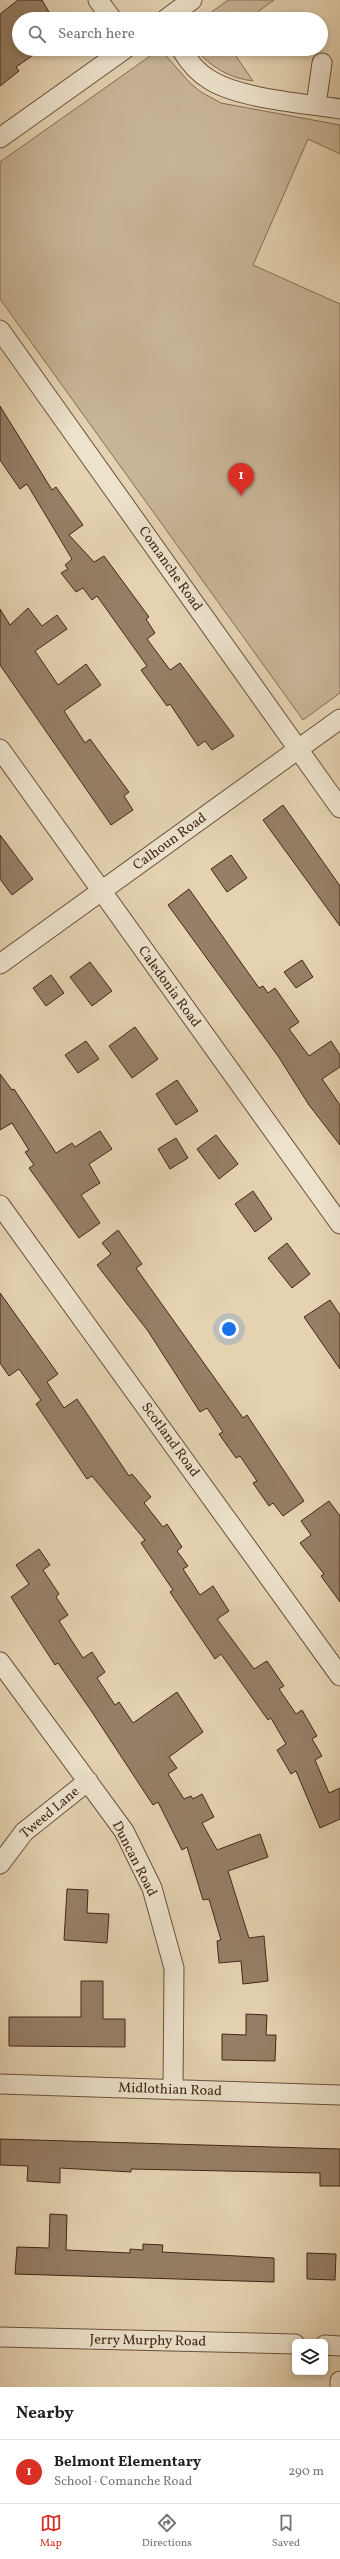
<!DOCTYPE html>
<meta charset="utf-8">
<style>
:root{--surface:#fff;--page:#f6f6f6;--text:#202124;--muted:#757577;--line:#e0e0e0;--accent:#d93025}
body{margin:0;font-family:Vollkorn,serif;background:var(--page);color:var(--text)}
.controls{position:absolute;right:12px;bottom:12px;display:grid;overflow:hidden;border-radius:6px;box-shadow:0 2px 6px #0003}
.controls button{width:36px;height:36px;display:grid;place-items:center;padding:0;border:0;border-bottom:1px solid var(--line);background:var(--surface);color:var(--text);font:20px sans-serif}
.you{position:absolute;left:229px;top:1329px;width:14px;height:14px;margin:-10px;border:3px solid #fff;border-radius:50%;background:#1a73e8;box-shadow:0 0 0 6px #1a73e833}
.badge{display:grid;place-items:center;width:26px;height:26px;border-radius:50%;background:var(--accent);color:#fff;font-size:13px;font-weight:700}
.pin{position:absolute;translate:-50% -33px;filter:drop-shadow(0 1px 2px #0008)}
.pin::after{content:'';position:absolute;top:21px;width:14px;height:12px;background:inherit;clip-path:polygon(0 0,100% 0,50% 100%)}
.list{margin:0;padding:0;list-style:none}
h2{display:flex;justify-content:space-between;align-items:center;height:52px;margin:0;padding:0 16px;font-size:17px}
h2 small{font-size:13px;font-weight:400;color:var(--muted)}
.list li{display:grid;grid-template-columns:26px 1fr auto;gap:12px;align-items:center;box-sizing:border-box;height:64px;padding:0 16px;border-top:1px solid var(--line)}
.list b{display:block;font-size:15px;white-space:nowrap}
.list p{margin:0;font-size:13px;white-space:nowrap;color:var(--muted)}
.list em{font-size:13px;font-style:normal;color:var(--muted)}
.icon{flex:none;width:22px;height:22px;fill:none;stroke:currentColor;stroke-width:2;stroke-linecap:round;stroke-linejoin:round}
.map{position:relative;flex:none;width:340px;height:2387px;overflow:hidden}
.search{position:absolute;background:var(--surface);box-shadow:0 2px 6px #0003;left:12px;right:12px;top:12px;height:44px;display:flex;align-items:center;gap:10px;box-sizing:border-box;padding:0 14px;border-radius:22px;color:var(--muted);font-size:15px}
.sheet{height:116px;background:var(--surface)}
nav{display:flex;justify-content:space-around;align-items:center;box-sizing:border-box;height:56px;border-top:1px solid var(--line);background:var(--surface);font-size:11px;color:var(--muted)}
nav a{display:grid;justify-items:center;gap:2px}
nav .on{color:var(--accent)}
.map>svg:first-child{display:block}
.green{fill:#c8b597;stroke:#856e56}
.building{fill:#967f67;stroke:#422616}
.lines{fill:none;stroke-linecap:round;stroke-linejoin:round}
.minor-casing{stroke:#6a513d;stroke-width:21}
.minor{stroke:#ede2cc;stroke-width:19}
.labels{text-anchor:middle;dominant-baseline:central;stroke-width:3;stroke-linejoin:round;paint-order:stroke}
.street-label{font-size:14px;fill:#422616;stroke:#ede2cc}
</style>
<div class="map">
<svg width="340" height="2387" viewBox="0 0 340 2387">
<rect width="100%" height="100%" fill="#e4d2b1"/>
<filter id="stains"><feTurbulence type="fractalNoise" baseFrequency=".005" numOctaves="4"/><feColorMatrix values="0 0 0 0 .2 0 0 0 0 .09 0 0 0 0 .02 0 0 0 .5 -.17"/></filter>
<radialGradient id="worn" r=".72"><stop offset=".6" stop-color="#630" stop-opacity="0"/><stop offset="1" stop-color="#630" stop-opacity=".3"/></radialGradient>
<path class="green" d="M 228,0 L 274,0 L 248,19 L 202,19 Z
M 160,49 L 190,83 L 201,92 L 221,103 L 340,125 L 340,154 L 308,139 L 253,265 L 340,304 L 340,693 L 303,720 L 0,299 L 0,162 Z
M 195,49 L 231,49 L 253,81 C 229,78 211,67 195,49 Z"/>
<path class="building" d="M 18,0 L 42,0 L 53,19 L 19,19 L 19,49 L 42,49 L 16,67 L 19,71 L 0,86 L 0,14 Z
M 0,406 L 52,490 L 56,487 L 83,525 L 69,535 L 94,562 L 104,556 L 149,617 L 146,619 L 155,633 L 147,639 L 170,670 L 180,663 L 234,736 L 212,750 L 205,741 L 198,746 L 170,704 L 167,706 L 141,670 L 147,666 L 97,596 L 92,600 L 83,588 L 76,592 L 61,573 L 68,569 L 65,565 L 72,559 L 27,484 L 20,489 L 0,460 Z
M 28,608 L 42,626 L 57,615 L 67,629 L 35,651 L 58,685 L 86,664 L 101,685 L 64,711 L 85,743 L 90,739 L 129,792 L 124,796 L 133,810 L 111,825 L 0,665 L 0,609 L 10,625 Z
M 283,805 L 340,886 L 340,926 L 263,820 Z
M 0,835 L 33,879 L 12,895 L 0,879 Z
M 231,855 L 247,878 L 227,892 L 211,869 Z
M 189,889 L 259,988 L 263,986 L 268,993 L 275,988 L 299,1022 L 289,1029 L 309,1056 L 331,1041 L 340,1055 L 340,1067 L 322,1079 L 340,1105 L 340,1145 L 309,1105 L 278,1056 L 168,905 Z
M 302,960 L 313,977 L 296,988 L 284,972 Z
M 90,962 L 112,991 L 92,1006 L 70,977 Z
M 51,975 L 64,993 L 46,1006 L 33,988 Z
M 135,1027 L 158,1059 L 132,1078 L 109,1046 Z
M 86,1041 L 99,1059 L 78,1073 L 65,1055 Z
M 0,1074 L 12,1090 L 14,1089 L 56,1153 L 72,1143 L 75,1147 L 100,1131 L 112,1149 L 89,1164 L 100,1183 L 81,1195 L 100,1223 L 79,1238 L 29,1168 L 34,1165 L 25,1152 L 29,1150 L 12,1123 L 0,1130 Z
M 177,1080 L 198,1111 L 176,1125 L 156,1094 Z
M 216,1135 L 238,1164 L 219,1179 L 197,1149 Z
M 176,1138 L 188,1158 L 170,1169 L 158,1149 Z
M 253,1191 L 272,1219 L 255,1232 L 235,1204 Z
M 118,1230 L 142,1264 L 136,1268 L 243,1418 L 247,1415 L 304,1501 L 283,1516 L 273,1503 L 269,1506 L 253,1483 L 257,1481 L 240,1456 L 236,1458 L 219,1434 L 223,1432 L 207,1408 L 200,1412 L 148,1331 L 97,1265 L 111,1254 L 102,1243 Z
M 287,1243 L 310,1274 L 292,1288 L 268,1258 Z
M 0,1293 L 58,1374 L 47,1382 L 64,1408 L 77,1399 L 129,1476 L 132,1474 L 151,1497 L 144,1503 L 163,1527 L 167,1524 L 182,1547 L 177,1551 L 188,1566 L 183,1569 L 200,1595 L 213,1586 L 229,1611 L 217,1619 L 254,1669 L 267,1661 L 284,1686 L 279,1689 L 296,1714 L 302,1710 L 317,1736 L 312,1739 L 322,1756 L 315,1760 L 329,1793 L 340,1788 L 340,1819 L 320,1828 L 296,1771 L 291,1774 L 277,1750 L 286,1744 L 271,1718 L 268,1720 L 221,1654 L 215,1659 L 170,1592 L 173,1590 L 141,1543 L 145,1540 L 92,1476 L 87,1479 L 36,1404 L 41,1400 L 19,1369 L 9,1376 L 0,1363 Z
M 330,1300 L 340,1315 L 340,1369 L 304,1317 Z
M 329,1501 L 340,1516 L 340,1602 L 321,1576 L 324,1574 L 300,1543 L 311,1535 L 301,1521 Z
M 39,1549 L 50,1565 L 43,1570 L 59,1594 L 56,1597 L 68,1615 L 59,1621 L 83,1658 L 92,1652 L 105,1672 L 97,1678 L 115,1705 L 119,1702 L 133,1723 L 177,1692 L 203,1732 L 169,1757 L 177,1768 L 168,1774 L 184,1799 L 191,1796 L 193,1799 L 202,1794 L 214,1817 L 202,1823 L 217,1850 L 260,1834 L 268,1857 L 228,1871 L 249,1938 L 264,1936 L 268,1981 L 243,1984 L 241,1961 L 219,1963 L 217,1941 L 221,1940 L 209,1899 L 203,1900 L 187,1847 L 182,1850 L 158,1802 L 153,1805 L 90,1709 L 58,1663 L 55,1665 L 11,1597 L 29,1584 L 16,1565 Z
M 67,1889 L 88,1890 L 87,1913 L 109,1914 L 107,1943 L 64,1940 Z
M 81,1981 L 103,1981 L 103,2019 L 125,2019 L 125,2047 L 9,2046 L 9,2017 L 81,2017 Z
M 246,2014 L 267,2015 L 266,2035 L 276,2035 L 275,2061 L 222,2060 L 222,2034 L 246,2035 Z
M 0,2139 L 340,2149 L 340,2186 L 320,2186 L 320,2173 L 131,2169 L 131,2172 L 60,2168 L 60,2183 L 27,2181 L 28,2166 L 0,2165 Z
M 50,2214 L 67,2215 L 66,2250 L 130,2253 L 130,2249 L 143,2250 L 143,2244 L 163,2245 L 162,2252 L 274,2258 L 274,2282 L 15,2274 L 17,2247 L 49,2248 Z
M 307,2253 L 336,2254 L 335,2280 L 307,2279 Z"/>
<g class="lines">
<g class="minor-casing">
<path id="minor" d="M 98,0 L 112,19
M 166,19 L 192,0
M 181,49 C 188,61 198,73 210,80 C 241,99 303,103 340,109
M 316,105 L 322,63
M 0,138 L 125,49
M 0,330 L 340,808
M 0,749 L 340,1224
M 0,964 L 340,719
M 0,1205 L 340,1676
M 0,1662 L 124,1831 L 152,1888 L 174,1968 L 173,2090
M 0,1864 L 24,1832 L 88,1781
M 0,2084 L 340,2095
M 0,2337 L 295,2344
M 325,2345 L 340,2346
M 340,2387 L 340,2381"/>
</g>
<use href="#minor" class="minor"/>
</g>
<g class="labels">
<g class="street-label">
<text transform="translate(170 569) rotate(55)">Comanche Road</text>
<text transform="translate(170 842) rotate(-36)">Calhoun Road</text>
<text transform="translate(169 987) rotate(54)">Caledonia Road</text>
<text transform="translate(170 1440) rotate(54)">Scotland Road</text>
<text transform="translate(50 1813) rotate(-40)">Tweed Lane</text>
<text transform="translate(134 1859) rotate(63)">Duncan Road</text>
<text transform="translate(170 2090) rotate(2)">Midlothian Road</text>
<text transform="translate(148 2341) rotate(1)">Jerry Murphy Road</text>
</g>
</g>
<rect width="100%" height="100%" filter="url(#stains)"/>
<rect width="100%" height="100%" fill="url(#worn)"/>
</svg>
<div class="controls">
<button><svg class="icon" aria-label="layers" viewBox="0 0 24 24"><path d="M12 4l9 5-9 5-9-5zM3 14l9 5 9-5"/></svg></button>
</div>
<div class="you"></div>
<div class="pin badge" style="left:241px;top:496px">1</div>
<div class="search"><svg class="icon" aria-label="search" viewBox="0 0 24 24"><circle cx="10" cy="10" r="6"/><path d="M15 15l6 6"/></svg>Search here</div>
</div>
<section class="sheet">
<h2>Nearby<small></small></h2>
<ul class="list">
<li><span class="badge">1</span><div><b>Belmont Elementary</b><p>School · Comanche Road</p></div><em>290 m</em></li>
</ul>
</section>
<nav>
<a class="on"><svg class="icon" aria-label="map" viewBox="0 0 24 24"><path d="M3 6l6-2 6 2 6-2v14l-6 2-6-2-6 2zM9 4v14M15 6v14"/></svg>Map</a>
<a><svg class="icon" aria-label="directions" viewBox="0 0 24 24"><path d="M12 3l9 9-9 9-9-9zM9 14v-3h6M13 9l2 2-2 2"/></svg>Directions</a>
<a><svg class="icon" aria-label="saved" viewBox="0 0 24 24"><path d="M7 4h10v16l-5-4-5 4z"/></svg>Saved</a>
</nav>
